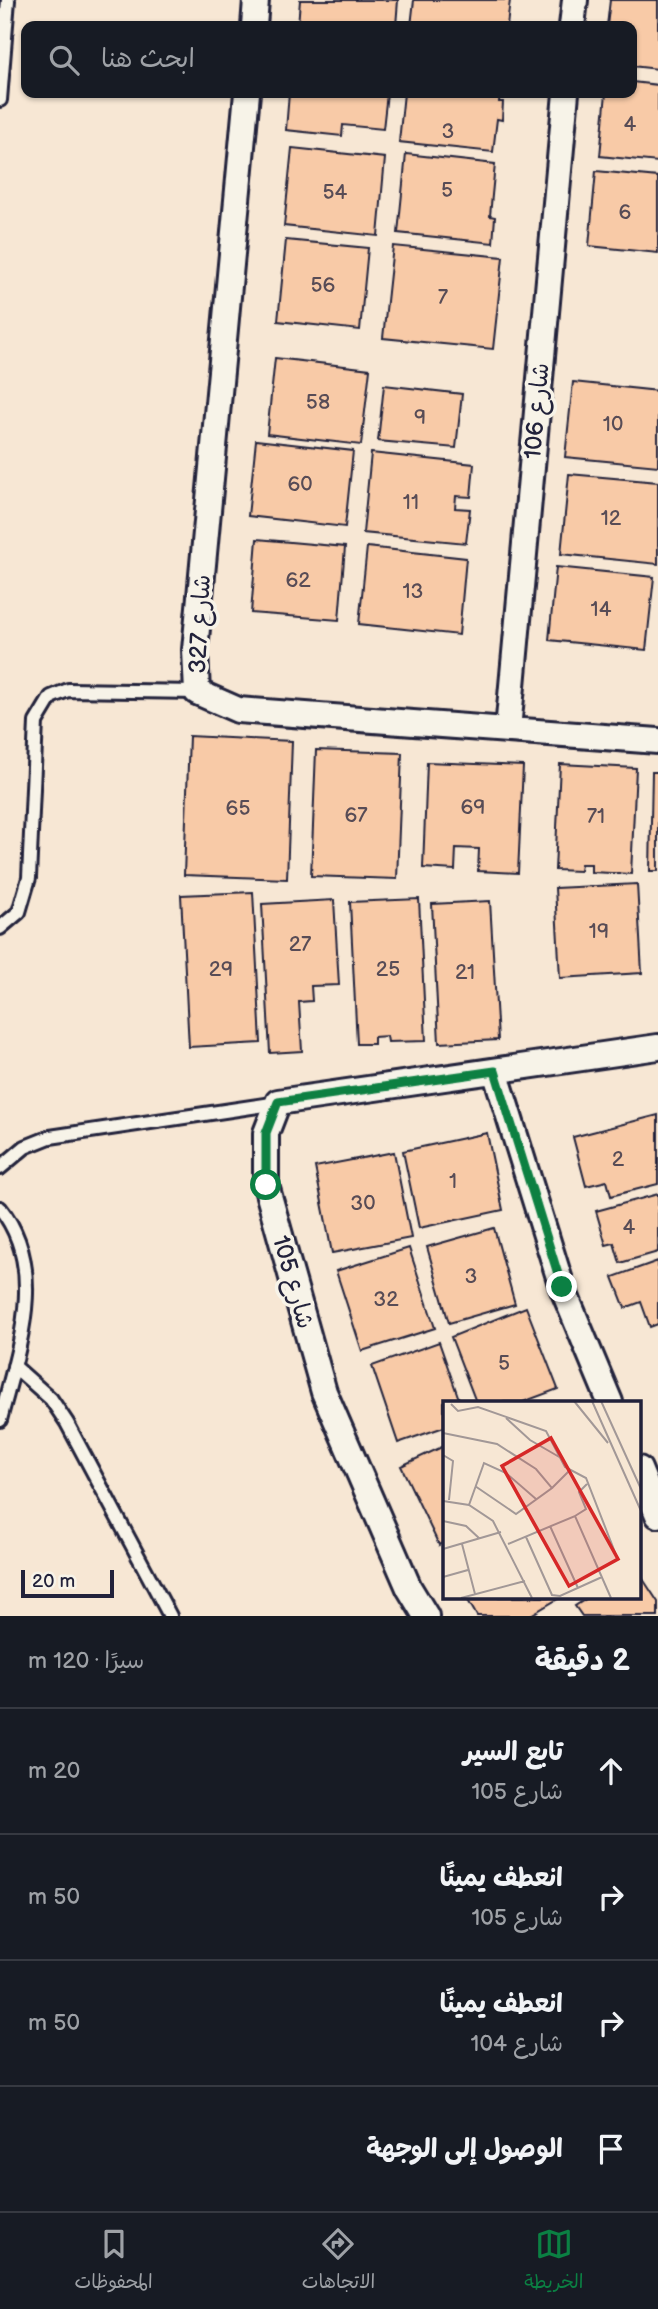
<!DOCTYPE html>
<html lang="ar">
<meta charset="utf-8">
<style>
:root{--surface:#171b24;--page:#20242c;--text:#f1f3f6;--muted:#9ea1a6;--line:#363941;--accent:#0b8043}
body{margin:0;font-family:"Balsamiq Sans","Playpen Sans Arabic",sans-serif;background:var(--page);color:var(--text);direction:rtl}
.scale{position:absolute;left:21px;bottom:18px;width:93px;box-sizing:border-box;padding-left:7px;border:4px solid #22223b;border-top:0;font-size:19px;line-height:24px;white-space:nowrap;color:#22223b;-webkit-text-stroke:5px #f7f3e8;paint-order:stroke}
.stop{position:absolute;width:21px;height:21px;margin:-16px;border:5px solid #0b8043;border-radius:50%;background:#fff}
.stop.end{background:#0b8043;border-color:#fff;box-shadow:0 2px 7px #0008}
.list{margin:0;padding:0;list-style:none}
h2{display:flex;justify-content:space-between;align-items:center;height:91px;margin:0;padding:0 28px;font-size:30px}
h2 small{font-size:23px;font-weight:400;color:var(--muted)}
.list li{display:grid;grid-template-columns:46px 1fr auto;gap:21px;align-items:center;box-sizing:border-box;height:126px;padding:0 28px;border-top:2px solid var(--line)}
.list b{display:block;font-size:26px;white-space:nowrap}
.list p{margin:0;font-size:23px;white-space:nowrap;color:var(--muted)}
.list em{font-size:23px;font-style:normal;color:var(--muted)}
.icon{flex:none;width:38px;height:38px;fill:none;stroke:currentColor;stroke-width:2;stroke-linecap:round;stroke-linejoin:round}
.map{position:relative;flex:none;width:658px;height:1616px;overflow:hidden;direction:ltr}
.search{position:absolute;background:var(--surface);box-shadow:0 2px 5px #0004;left:21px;right:21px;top:21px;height:77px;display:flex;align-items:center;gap:18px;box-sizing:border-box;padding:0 24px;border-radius:14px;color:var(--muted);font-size:26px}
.sheet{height:595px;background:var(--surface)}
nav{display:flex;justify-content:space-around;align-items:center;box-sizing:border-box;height:98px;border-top:2px solid var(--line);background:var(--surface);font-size:19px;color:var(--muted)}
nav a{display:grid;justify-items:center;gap:4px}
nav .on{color:var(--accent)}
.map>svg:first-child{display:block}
.building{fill:#f8caa7;stroke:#22223b;stroke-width:2}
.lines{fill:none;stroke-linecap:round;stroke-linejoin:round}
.service-casing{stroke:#22223b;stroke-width:18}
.minor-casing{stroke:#22223b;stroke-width:30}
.service{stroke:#f7f3e8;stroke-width:12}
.minor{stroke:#f7f3e8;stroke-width:24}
.route{stroke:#0b8043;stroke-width:9}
.labels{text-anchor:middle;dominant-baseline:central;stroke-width:7;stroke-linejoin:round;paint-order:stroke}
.number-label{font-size:21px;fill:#584c56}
.street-label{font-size:24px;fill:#22223b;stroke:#f7f3e8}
.inset-road{fill:none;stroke:#a29897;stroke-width:2}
.view{fill:#d62828;fill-opacity:0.15;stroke:#d62828;stroke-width:3.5}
.inset-edge{fill:none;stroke:#22223b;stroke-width:3.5}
</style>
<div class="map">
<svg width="658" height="1616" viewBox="0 0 658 1616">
<rect width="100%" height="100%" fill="#f7e7d4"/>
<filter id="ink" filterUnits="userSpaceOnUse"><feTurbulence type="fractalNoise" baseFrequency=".0143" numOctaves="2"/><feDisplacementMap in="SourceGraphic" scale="14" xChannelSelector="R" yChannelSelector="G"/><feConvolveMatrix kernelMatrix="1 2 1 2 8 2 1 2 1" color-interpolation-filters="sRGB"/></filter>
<g filter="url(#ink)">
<path class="building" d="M 300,0 L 398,0 L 396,26 L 298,26 Z
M 414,0 L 510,0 L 507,26 L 411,26 Z
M 610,0 L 658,0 L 658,69 L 632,66 L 632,26 L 607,26 Z
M 632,82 L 658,85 L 658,162 L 600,156 L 606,93 L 632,93 Z
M 289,93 L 387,93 L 383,129 L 343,125 L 342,136 L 286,130 Z
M 404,93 L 500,93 L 499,102 L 503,102 L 502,120 L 497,119 L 493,152 L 399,142 Z
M 292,148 L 385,158 L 378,236 L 284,226 Z
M 406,154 L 495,164 L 490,216 L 495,217 L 493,243 L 398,233 Z
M 596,171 L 658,177 L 658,253 L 589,246 Z
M 286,240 L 368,248 L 360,330 L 278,321 Z
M 393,246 L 503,257 L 493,349 L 383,338 Z
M 275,358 L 370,369 L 361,445 L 267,434 Z
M 573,382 L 658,391 L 658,466 L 565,457 Z
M 384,385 L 462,394 L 456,448 L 378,441 Z
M 256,440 L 353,451 L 345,527 L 248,516 Z
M 371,453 L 474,464 L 471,497 L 456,496 L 455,508 L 470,509 L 466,543 L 363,533 Z
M 569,474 L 658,482 L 658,564 L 561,554 Z
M 257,539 L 345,547 L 339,620 L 251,613 Z
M 367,547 L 466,558 L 459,635 L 359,624 Z
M 556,567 L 654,577 L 646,650 L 549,640 Z
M 189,736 L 292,741 L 287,879 L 184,875 Z
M 316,750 L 402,753 L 397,879 L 311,876 Z
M 427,762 L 523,766 L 518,873 L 478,871 L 479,849 L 456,848 L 455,870 L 423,868 Z
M 560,764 L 636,768 L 631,874 L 591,872 L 591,864 L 581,864 L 580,871 L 555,870 Z
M 652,772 L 658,772 L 658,871 L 650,871 Z
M 637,884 L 642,973 L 560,978 L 555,888 Z
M 253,892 L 261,1043 L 189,1047 L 181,895 Z
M 419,899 L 426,1041 L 388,1042 L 387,1036 L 374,1037 L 374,1044 L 357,1044 L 350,902 Z
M 334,900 L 339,985 L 311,986 L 312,1001 L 299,1002 L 302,1051 L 270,1053 L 262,904 Z
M 490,901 L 498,1040 L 439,1043 L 432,904 Z
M 658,1115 L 658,1184 L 611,1196 L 607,1181 L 586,1186 L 573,1137 Z
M 487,1133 L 503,1210 L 419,1228 L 403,1151 Z
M 394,1152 L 411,1238 L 332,1253 L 315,1167 Z
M 658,1194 L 658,1252 L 620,1263 L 614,1243 L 606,1245 L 596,1211 Z
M 494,1228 L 515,1304 L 449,1323 L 427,1247 Z
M 409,1248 L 435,1328 L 362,1351 L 336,1271 Z
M 658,1261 L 658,1324 L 650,1327 L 641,1302 L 625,1308 L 613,1277 Z
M 526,1307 L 558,1389 L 523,1402 L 476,1402 L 451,1337 Z
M 439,1342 L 460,1402 L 444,1402 L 444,1427 L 398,1443 L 372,1366 Z
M 444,1446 L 444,1542 L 439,1545 L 401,1466 Z
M 639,1573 L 658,1602 L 658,1616 L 582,1616 L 575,1606 L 589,1597 L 639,1597 Z
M 466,1597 L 561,1597 L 529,1616 L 477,1616 Z"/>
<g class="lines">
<g class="service-casing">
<path id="service" d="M 0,100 L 8,0
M 0,928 L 19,912 L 29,878 L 36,722 L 51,697 L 68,690 L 197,692
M 0,1168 L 25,1147 L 50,1137 L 278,1103
M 0,1208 C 49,1269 17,1353 0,1420
M 14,1366 L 51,1399 L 67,1423 L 170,1616"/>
</g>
<g class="minor-casing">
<path id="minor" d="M 254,26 L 256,0
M 572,26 L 575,0
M 247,93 L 195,650 L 197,692 L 238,710 L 658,741
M 508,730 L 566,93
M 495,1071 L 562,1287 L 610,1402
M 639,1469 L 658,1515
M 426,1616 L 409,1588 L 324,1392 L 266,1185 L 266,1133 L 278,1102 L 658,1047"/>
</g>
<use href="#service" class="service"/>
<use href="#minor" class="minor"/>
</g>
</g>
<g class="lines" filter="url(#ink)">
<path class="route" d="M 266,1185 L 266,1133 L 278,1102 L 495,1071 L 562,1287"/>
</g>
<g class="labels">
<g class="number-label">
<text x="630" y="124">4</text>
<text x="448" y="131">3</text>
<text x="447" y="190">5</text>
<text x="335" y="192">54</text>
<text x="625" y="212">6</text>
<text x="323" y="285">56</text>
<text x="443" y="297">7</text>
<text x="318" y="402">58</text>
<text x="420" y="417">9</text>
<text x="613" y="424">10</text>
<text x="300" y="484">60</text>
<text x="411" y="502">11</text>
<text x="611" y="518">12</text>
<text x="298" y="580">62</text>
<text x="413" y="591">13</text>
<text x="601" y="609">14</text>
<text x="473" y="807">69</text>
<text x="238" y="808">65</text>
<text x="356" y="815">67</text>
<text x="596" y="816">71</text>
<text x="599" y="931">19</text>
<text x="300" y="944">27</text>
<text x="221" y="969">29</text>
<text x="388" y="969">25</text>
<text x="465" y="972">21</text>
<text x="618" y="1159">2</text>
<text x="453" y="1181">1</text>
<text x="363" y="1203">30</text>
<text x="629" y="1227">4</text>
<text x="471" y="1276">3</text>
<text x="386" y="1299">32</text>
<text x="504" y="1363">5</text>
</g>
<g class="street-label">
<text transform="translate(537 411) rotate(-85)">شارع 106</text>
<text transform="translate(200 624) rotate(-87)">شارع 327</text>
<text transform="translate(293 1282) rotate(74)">شارع 105</text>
</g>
</g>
<g transform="translate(443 1401)">
<rect width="198" height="198" fill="#f7e7d4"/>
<path class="inset-road" d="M 131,0 L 165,42M 149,0 L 198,110M 158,0 L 198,88M 8,3 L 15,10 L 35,6 L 103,30 L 122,66 L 143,77 L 175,159M 63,17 L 87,39 L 118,57M 0,32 L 54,43 L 93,68 L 109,87 L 73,113 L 32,85M 0,54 L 10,60 L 6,99M 109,87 L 127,69M 0,100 L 26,104 L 50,120 L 89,197M 26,104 L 41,62 L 63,72 L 93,98M 132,115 L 143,108 L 136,91 L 144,83M 0,120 L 23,125 L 37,138M 107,125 L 135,187M 83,136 L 109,194 L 117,195 L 159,176M 19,143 L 32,193M 65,143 L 132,115 L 168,197M 0,148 L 58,131M 0,176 L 25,169M 18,197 L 82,180"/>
<path class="view" d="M 108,37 L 175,158 L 126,185 L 59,65 Z"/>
<rect width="198" height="198" class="inset-edge"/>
</g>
</svg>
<div class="scale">20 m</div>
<div class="stop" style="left:266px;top:1185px"></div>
<div class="stop end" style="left:562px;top:1287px"></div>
<div class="search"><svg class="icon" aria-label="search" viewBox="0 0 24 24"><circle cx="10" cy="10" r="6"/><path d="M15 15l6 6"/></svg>ابحث هنا</div>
</div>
<section class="sheet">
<h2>2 دقيقة<small>سيرًا · 120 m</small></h2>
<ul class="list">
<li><svg class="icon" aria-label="ahead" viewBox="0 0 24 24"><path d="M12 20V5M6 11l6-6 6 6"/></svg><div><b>تابع السير</b><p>شارع 105</p></div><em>20 m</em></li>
<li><svg class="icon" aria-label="right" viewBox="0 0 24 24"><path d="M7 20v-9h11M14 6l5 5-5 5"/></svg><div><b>انعطف يمينًا</b><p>شارع 105</p></div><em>50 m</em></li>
<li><svg class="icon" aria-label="right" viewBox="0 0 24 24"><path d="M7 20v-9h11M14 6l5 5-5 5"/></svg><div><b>انعطف يمينًا</b><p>شارع 104</p></div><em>50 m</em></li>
<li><svg class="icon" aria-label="arrive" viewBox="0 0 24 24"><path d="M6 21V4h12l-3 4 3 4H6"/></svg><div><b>الوصول إلى الوجهة</b></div></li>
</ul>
</section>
<nav>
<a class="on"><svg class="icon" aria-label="map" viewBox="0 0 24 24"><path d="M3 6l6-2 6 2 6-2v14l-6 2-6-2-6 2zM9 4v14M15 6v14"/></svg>الخريطة</a>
<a><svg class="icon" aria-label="directions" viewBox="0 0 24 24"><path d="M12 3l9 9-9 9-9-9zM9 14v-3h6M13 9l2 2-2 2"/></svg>الاتجاهات</a>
<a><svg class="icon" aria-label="saved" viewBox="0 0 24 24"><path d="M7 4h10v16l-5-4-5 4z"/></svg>المحفوظات</a>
</nav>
